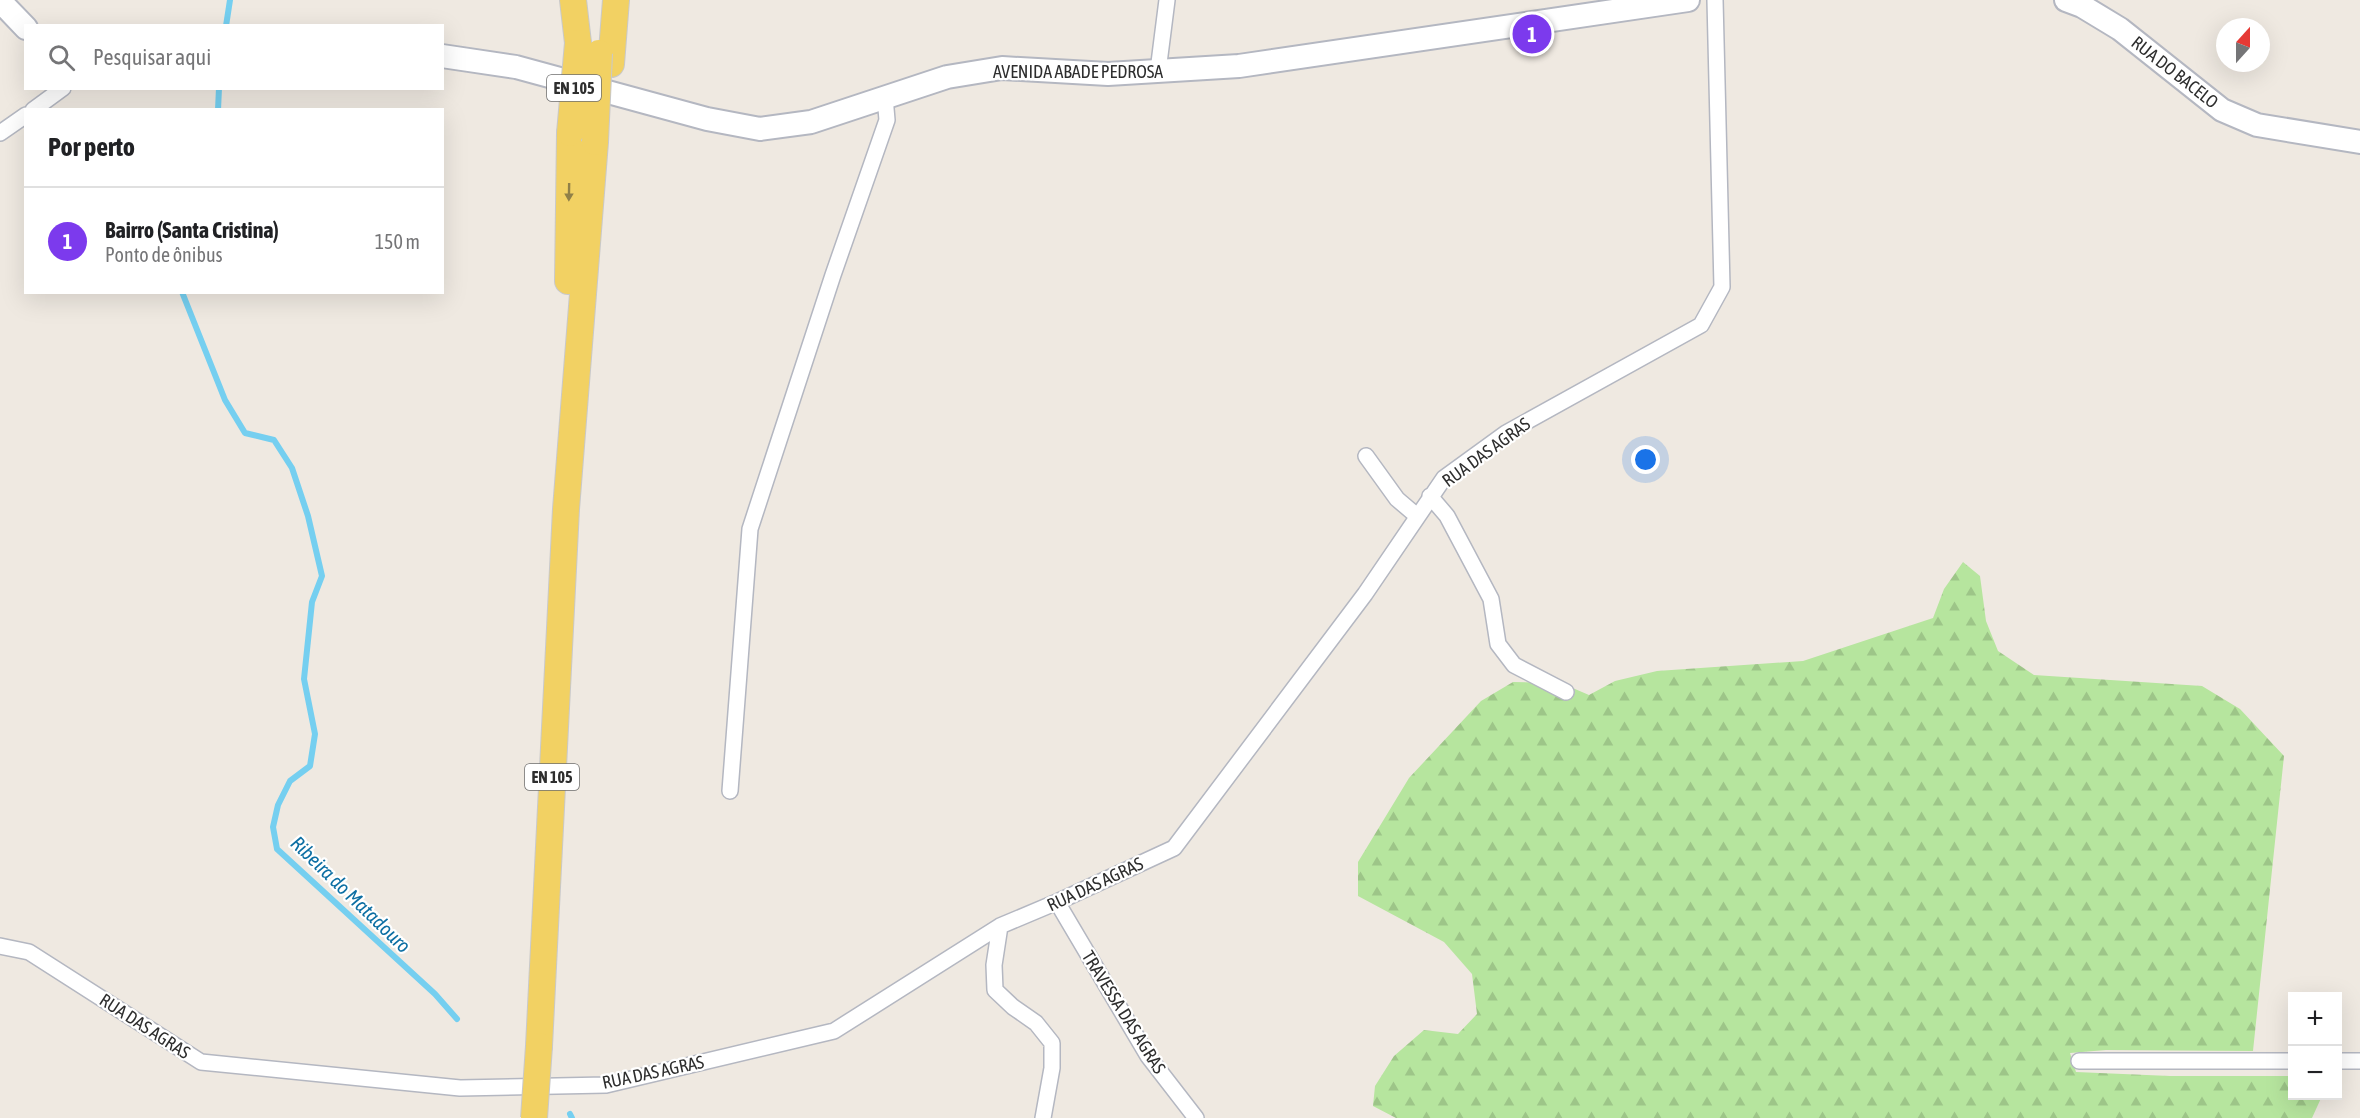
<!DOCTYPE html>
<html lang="pt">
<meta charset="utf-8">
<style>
:root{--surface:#fff;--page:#f6f6f6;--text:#202124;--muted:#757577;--line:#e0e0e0;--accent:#7c3aed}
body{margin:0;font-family:"Asap Condensed",sans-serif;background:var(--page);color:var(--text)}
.controls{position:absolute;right:18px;bottom:18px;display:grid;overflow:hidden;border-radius:0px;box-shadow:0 6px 24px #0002}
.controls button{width:54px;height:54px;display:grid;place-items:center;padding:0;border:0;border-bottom:2px solid var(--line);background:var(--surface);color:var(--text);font:30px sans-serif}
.compass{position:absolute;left:2216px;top:18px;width:54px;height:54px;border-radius:50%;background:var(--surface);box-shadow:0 6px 24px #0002;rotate:21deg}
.you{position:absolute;left:1646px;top:460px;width:21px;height:21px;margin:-15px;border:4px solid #fff;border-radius:50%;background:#1a73e8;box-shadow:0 0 0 9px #1a73e833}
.badge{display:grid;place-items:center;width:39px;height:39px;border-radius:50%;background:var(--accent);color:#fff;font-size:20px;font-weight:700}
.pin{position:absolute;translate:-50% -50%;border:3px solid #fff;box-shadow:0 2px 6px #0006}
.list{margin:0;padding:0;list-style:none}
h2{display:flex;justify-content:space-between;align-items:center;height:78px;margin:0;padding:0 24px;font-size:26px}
h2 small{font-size:20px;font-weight:400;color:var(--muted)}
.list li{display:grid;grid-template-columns:39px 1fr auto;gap:18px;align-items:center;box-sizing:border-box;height:108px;padding:0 24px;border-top:2px solid var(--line)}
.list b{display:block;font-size:22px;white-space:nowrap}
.list p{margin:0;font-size:20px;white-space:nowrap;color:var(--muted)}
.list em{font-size:20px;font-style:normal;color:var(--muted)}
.icon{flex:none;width:33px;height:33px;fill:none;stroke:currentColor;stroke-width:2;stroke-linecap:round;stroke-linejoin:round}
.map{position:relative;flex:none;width:2360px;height:1118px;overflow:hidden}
.search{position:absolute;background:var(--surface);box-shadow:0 6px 24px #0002;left:24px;top:24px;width:420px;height:66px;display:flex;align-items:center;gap:15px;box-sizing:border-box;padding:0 21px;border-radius:0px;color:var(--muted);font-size:22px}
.panel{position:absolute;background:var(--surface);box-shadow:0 6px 24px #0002;left:24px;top:108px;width:420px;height:186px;border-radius:0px}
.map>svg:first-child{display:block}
.forest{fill:url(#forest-firs)}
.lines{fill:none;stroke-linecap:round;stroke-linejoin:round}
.stream{stroke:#75cff0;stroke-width:6}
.street-casing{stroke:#b4b7c1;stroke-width:18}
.secondary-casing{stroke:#b4b7c1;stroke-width:26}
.primary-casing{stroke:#c9c9c9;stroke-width:28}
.street{stroke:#fff;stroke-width:15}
.secondary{stroke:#fff;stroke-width:22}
.primary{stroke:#f2d163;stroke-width:26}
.primary-bridge-casing{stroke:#c9c9c9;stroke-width:28;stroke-linecap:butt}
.primary-bridge{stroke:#f2d163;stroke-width:26}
.oneway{fill:#908048}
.labels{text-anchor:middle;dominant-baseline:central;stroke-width:4.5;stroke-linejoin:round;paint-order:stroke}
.shield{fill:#fff;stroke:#6d6d6d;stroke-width:1.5}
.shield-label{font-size:16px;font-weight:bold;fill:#2e2e2e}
.street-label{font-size:18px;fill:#2e2e2e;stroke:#fff}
.water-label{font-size:20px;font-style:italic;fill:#0d6fa3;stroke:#fff}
</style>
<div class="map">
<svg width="2360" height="1118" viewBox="0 0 2360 1118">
<defs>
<pattern id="forest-firs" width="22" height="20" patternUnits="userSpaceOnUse" patternTransform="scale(1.5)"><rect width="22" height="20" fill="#b6e59e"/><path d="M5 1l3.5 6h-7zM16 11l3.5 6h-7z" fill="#9dc588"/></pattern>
</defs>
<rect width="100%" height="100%" fill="#efe9e1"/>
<path class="forest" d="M 1963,562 L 1980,576 L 1986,621 L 1998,651 L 2034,675 L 2202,686 L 2240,709 L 2284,756 L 2253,1051 L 2106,1050 L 2070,1053 L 2076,1072 L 2170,1076 L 2292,1076 L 2292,1096 L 2322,1096 L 2312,1118 L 1396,1118 L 1373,1106 L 1375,1086 L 1394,1056 L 1424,1030 L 1458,1034 L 1477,1014 L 1472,974 L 1444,942 L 1358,896 L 1358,862 L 1409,778 L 1481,701 L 1513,682 L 1561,683 L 1589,695 L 1615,681 L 1657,671 L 1803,661 L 1933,618 L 1944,589 Z"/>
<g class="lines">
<path class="stream" d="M 226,26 L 230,0
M 218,110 L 219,88
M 182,292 L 225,400 L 245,433 L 274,440 L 292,468 L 308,516 L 322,576 L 312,602 L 304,679 L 315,734 L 310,766 L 290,781 L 278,805 L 273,827 L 277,849 L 435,994 L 457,1019
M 570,1114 L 572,1118"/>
<g class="street-casing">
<path id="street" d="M 1158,71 L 1167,0
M 33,110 L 63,88
M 0,133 L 26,115
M 1366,456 L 1397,499 L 1417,516
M 1430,496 L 1447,516 L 1491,599 L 1498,644 L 1514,665 L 1566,692
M 730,791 L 750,529 L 833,275 L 887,120 L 885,97
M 1057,902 L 1148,1056 L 1196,1118
M 1000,926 L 994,965 L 995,990 L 1013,1007 L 1036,1023 L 1052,1043 L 1052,1068 L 1043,1118
M 0,946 L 29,952 L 201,1062 L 460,1088 L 606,1085 L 834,1031 L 1000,926 L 1057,902 L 1174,848 L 1365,594 L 1444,478 L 1506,433 L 1701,325 L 1722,287 L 1715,0
M 2079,1061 L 2292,1061
M 2338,1061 L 2360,1061"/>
</g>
<g class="secondary-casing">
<path id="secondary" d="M 2066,0 L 2082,6 L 2120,29 L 2222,110 L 2257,125 L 2360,142
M 0,1 L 26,28
M 442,56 L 516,67 L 707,119 L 760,129 L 811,122 L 947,77 L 1002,68 L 1108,74 L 1239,66 L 1688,0"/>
</g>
<g class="primary-casing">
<path id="primary" d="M 573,0 L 578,43
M 611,64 L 616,0
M 568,281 L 570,133
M 539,1046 L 566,509 L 595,142"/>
</g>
<use href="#street" class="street"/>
<use href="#secondary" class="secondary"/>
<use href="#primary" class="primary"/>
<g class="primary-bridge-casing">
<path id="primary-bridge" d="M 570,133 L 578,43
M 595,142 L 599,53
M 534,1118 L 539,1046"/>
</g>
<use href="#primary-bridge" class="primary-bridge"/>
</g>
<defs><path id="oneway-solid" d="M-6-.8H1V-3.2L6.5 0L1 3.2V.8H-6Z" transform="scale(1.5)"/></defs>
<use class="oneway" href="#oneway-solid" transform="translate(569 192) rotate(91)"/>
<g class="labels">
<g class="shield">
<rect x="547" y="75" width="54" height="26" rx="4.5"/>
<rect x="525" y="764" width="54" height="26" rx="4.5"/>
</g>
<g class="shield-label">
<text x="574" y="88">EN 105</text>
<text x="552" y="777">EN 105</text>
</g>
<g class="street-label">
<text x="1078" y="71">AVENIDA ABADE PEDROSA</text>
<text transform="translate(2175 72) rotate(38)">RUA DO BACELO</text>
<text transform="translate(1486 452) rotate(-36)">RUA DAS AGRAS</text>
<text transform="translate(1095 884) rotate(-25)">RUA DAS AGRAS</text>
<text transform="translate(1124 1012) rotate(58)">TRAVESSA DAS AGRAS</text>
<text transform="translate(145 1026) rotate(33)">RUA DAS AGRAS</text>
<text transform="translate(653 1072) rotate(-12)">RUA DAS AGRAS</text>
</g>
<g class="water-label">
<text transform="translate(351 894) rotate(44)">Ribeira do Matadouro</text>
</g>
</g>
</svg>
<div class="controls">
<button>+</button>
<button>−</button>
</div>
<svg class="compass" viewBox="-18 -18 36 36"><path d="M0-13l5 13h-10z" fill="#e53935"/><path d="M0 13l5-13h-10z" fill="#757577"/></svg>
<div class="you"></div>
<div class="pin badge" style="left:1532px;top:34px">1</div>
<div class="search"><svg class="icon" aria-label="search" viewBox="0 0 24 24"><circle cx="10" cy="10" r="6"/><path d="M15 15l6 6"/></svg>Pesquisar aqui</div>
<section class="panel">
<h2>Por perto<small></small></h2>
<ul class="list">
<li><span class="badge">1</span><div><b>Bairro (Santa Cristina)</b><p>Ponto de ônibus</p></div><em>150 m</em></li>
</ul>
</section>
</div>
